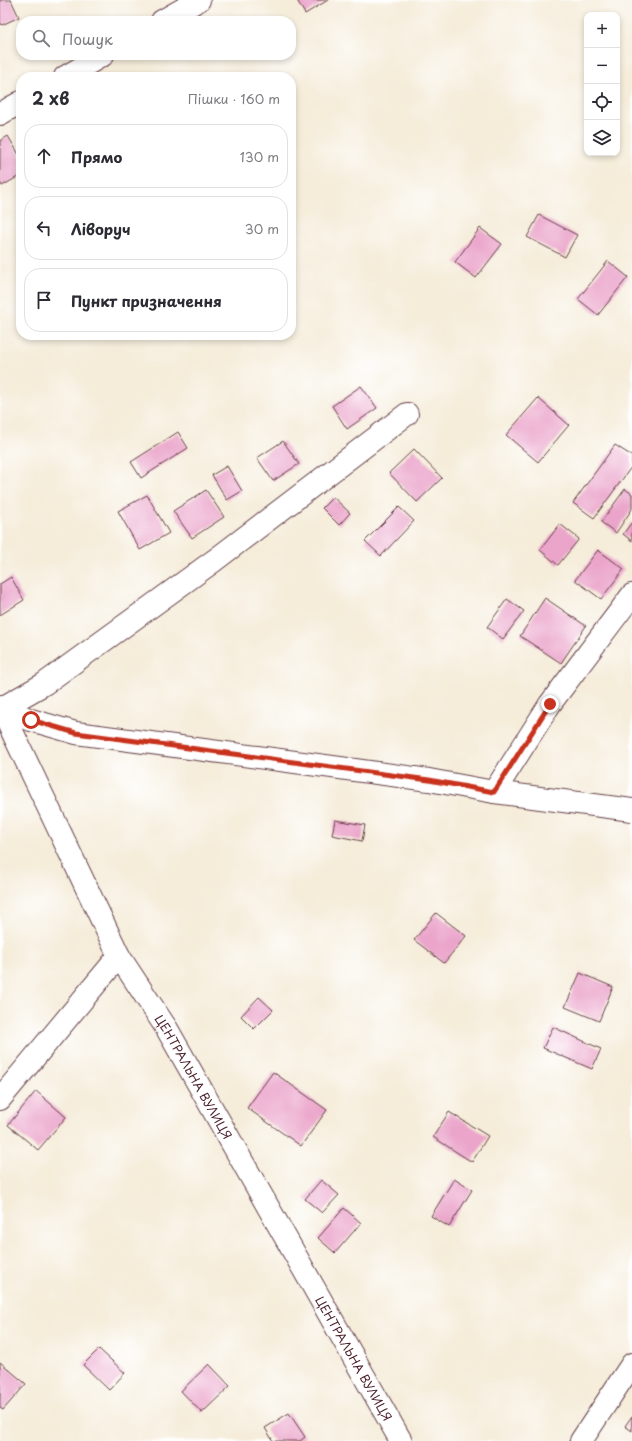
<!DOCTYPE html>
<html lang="uk">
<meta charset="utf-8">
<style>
:root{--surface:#fff;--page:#f2f2f3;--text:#2b2b33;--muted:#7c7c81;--line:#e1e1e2}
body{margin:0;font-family:"Playpen Sans",sans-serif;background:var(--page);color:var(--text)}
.controls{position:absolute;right:12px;top:12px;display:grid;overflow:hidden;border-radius:8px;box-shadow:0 2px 6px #0003}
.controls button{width:36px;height:36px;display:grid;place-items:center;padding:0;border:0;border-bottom:1px solid var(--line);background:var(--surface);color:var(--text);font:20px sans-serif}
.stop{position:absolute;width:12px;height:12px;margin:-9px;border:3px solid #c8321e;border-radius:50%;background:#fff}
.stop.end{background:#c8321e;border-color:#fff;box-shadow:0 1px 4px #0008}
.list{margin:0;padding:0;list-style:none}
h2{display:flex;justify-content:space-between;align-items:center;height:52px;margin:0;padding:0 16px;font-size:17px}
h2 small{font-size:13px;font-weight:400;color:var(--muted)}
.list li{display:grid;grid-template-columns:26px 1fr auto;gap:12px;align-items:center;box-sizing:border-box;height:64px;margin:0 8px 8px;padding:0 8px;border:1px solid var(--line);border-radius:16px}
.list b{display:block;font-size:15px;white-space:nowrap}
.list em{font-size:13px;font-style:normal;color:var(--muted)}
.icon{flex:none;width:22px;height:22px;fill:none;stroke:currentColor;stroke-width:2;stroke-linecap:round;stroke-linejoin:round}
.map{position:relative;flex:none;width:632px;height:1441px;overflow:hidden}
.search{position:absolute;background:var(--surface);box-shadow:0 2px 6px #0003;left:16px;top:16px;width:280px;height:44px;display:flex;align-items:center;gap:10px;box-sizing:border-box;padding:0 14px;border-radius:16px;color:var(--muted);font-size:15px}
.panel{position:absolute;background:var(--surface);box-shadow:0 2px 6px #0003;left:16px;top:72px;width:280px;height:268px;border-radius:16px}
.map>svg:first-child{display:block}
.building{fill:#eba5cb}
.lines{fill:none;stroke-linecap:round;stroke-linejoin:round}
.minor-casing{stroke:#643e45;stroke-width:24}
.minor{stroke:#fff;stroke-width:22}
.route{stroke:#c8321e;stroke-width:5}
.labels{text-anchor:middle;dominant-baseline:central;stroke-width:3;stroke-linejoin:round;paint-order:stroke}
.street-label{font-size:12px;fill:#4a1f2b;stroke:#fff}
</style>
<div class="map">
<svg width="632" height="1441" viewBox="0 0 632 1441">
<rect width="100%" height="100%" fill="#fff"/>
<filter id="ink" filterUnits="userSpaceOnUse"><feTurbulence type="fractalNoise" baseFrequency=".025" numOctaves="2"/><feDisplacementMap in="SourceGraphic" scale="8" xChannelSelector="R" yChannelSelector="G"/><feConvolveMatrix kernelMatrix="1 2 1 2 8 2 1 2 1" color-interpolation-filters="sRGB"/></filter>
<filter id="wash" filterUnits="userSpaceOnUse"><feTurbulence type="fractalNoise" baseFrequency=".012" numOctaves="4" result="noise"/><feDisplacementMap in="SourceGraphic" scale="16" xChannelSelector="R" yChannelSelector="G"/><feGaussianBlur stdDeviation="0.9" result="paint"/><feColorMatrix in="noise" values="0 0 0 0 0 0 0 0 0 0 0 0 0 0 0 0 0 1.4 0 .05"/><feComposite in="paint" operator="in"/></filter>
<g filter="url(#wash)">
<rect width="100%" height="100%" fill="#f5ecd9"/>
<g id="blocks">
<path class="building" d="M 0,0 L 11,0 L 19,17 L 2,25 L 0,22 Z
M 297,0 L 328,0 L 305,14 Z
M 8,136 L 21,158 L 21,175 L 2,186 L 0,182 L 0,141 Z
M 539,215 L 577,235 L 565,257 L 527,237 Z
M 480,228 L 502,244 L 476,278 L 455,262 Z
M 608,261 L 628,277 L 598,315 L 578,299 Z
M 361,386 L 377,408 L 347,429 L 332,406 Z
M 538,398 L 569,425 L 538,462 L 506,435 Z
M 178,432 L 188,448 L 141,478 L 131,462 Z
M 283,441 L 299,464 L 273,481 L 257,458 Z
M 615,445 L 632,456 L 632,466 L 594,518 L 573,503 Z
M 414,449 L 442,478 L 417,502 L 389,473 Z
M 227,466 L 242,491 L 227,500 L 212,475 Z
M 625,489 L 632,494 L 632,509 L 616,533 L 601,522 Z
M 206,490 L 224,517 L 192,538 L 173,511 Z
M 147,495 L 169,533 L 140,550 L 118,511 Z
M 333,497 L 350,513 L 339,525 L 322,508 Z
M 399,507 L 414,521 L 381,556 L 365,541 Z
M 632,522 L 632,541 L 623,534 Z
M 560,524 L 579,539 L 558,565 L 540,550 Z
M 598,550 L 624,569 L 601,599 L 575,580 Z
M 11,577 L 24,600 L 0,615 L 0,584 Z
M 545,598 L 586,626 L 561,663 L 520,636 Z
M 507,599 L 524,611 L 503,639 L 487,627 Z
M 335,820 L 365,825 L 362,841 L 332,835 Z
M 436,913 L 466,936 L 444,963 L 414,940 Z
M 580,973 L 613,987 L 599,1021 L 565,1007 Z
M 259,997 L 273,1010 L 254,1029 L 241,1016 Z
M 553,1027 L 601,1049 L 592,1069 L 543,1048 Z
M 273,1072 L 327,1110 L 301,1146 L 247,1108 Z
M 36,1091 L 66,1117 L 38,1150 L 8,1125 Z
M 449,1112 L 488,1136 L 472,1162 L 433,1137 Z
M 454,1179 L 472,1190 L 449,1227 L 431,1216 Z
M 321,1180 L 339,1195 L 322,1213 L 305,1199 Z
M 344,1208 L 361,1223 L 335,1253 L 318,1238 Z
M 99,1349 L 125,1373 L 109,1390 L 83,1365 Z
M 0,1362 L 26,1384 L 3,1410 L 0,1408 Z
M 209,1364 L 230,1386 L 202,1413 L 181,1391 Z
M 289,1413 L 305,1437 L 300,1441 L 273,1441 L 265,1428 Z
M 632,1416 L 632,1431 L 625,1426 Z"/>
</g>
</g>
<g filter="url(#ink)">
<use href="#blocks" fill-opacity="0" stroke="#643e45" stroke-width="1"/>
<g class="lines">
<g class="minor-casing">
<g id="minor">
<path d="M 162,21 L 199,0"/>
<path d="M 65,77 L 103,55"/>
<path d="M 0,114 L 21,102"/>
<path id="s1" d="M 0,706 L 119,956 L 167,1029 L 401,1441"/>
<path d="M 2,708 L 31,720 L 76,733 L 325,766 L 429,780 L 494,792 L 632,810"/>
<path d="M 2,708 L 44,684 L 215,560 L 407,414"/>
<path d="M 494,792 L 550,704 L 632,595"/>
<path d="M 0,1099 L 119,956"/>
<path d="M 581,1441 L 632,1364"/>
</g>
</g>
<use href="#minor" class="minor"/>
</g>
</g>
<g class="lines" filter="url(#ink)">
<path class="route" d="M 31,720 L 76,733 L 429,780 L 494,792 L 550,704"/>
</g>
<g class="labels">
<g class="street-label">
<text stroke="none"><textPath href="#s1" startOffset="419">ЦЕНТРАЛЬНА ВУЛИЦЯ</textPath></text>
<text stroke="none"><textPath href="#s1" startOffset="743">ЦЕНТРАЛЬНА ВУЛИЦЯ</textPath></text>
</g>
</g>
</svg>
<div class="controls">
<button>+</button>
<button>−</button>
<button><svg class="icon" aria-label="locate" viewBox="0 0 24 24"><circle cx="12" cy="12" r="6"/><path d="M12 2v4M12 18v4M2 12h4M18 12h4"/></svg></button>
<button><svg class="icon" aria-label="layers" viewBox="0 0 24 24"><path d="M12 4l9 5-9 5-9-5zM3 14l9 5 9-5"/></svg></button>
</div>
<div class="stop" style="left:31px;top:720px"></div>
<div class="stop end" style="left:550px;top:704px"></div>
<div class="search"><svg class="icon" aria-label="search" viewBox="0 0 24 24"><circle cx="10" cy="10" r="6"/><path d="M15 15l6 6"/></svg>Пошук</div>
<section class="panel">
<h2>2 хв<small>Пішки · 160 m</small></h2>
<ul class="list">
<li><svg class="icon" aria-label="ahead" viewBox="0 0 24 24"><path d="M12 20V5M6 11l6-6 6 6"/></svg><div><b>Прямо</b></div><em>130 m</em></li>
<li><svg class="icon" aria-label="left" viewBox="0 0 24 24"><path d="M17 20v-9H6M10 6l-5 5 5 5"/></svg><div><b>Ліворуч</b></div><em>30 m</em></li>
<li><svg class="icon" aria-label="arrive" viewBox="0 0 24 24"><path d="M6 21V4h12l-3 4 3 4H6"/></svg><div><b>Пункт призначення</b></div></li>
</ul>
</section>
</div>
